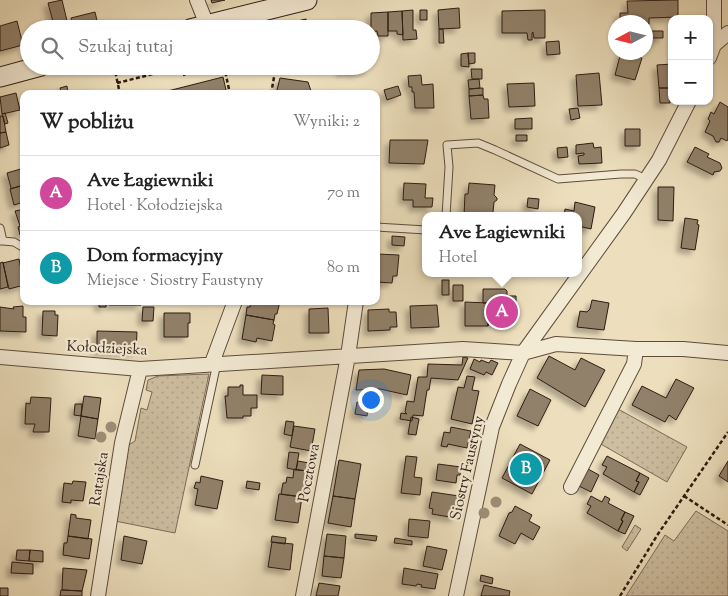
<!DOCTYPE html>
<html lang="pl">
<meta charset="utf-8">
<style>
:root{--surface:#fff;--page:#f6f6f6;--text:#222;--muted:#767676;--line:#e0e0e0;--accent:#111827}
body{margin:0;font-family:"Sorts Mill Goudy",serif;background:var(--page);color:var(--text)}
.controls{position:absolute;right:15px;top:15px;display:grid;overflow:hidden;border-radius:10px;box-shadow:0 1px 4px #0004}
.controls button{width:45px;height:45px;display:grid;place-items:center;padding:0;border:0;border-bottom:1px solid var(--line);background:var(--surface);color:var(--text);font:25px sans-serif}
.compass{position:absolute;left:608px;top:15px;width:45px;height:45px;border-radius:50%;background:var(--surface);box-shadow:0 1px 4px #0004;rotate:263deg}
.you{position:absolute;left:370px;top:399px;width:18px;height:18px;margin:-12px;border:4px solid #fff;border-radius:50%;background:#1a73e8;box-shadow:0 0 0 8px #1a73e833}
.badge{display:grid;place-items:center;width:32px;height:32px;border-radius:50%;background:var(--accent);color:#fff;font-size:16px;font-weight:700}
.pin{position:absolute;translate:-50% -50%;border:2px solid #fff;box-shadow:0 1px 5px #0006}
.popup{position:absolute;left:422px;top:212px;width:160px;height:65px;box-sizing:border-box;display:grid;place-content:center;border-radius:10px;background:var(--surface);filter:drop-shadow(0 1px 4px #0005);font-size:16px;white-space:nowrap;color:var(--muted)}
.popup b{font-size:19px;color:var(--text)}
.popup::after{content:'';position:absolute;left:50%;top:100%;margin-left:-10px;border:10px solid transparent;border-top-color:var(--surface)}
.list{margin:0;padding:0;list-style:none}
h2{display:flex;justify-content:space-between;align-items:center;height:65px;margin:0;padding:0 20px;font-size:21px}
h2 small{font-size:16px;font-weight:400;color:var(--muted)}
.list li{display:grid;grid-template-columns:32px 1fr auto;gap:15px;align-items:center;box-sizing:border-box;height:75px;padding:0 20px;border-top:1px solid var(--line)}
.list b{display:block;font-size:19px;white-space:nowrap}
.list p{margin:0;font-size:16px;white-space:nowrap;color:var(--muted)}
.list em{font-size:16px;font-style:normal;color:var(--muted)}
.icon{flex:none;width:28px;height:28px;fill:none;stroke:currentColor;stroke-width:2;stroke-linecap:round;stroke-linejoin:round}
.map{position:relative;flex:none;width:728px;height:596px;overflow:hidden}
.search{position:absolute;background:var(--surface);box-shadow:0 1px 4px #0004;left:20px;top:20px;width:360px;height:55px;display:flex;align-items:center;gap:12px;box-sizing:border-box;padding:0 18px;border-radius:28px;color:var(--muted);font-size:19px}
.panel{position:absolute;background:var(--surface);box-shadow:0 1px 4px #0004;left:20px;top:90px;width:360px;height:215px;border-radius:10px}
.map>svg:first-child{display:block}
.green{fill:url(#green-dots);stroke:#7e6c59}
.building{fill:#91816b;stroke:#2e1b12;filter:url(#shadow)}
.lines{fill:none;stroke-linecap:round;stroke-linejoin:round}
.lane-casing{stroke:#5e4c3d;stroke-width:9}
.street-casing{stroke:#5e4c3d;stroke-width:16}
.secondary-casing{stroke:#2e1b12;stroke-width:21}
.path{stroke:#2e1b12;stroke-width:2.5;stroke-dasharray:4 2.5;stroke-linecap:butt}
.lane{stroke:#f3ead4;stroke-width:7}
.street{stroke:#f3ead4;stroke-width:14}
.secondary{stroke:#f3ead4;stroke-width:19}
.tree{fill:#9e8e77}
.labels{text-anchor:middle;dominant-baseline:central;stroke-width:4.5;stroke-linejoin:round;paint-order:stroke}
.street-label{font-size:15px;fill:#2e1b12;stroke:#f3ead4}
</style>
<div class="map">
<svg width="728" height="596" viewBox="0 0 728 596">
<defs>
<pattern id="green-dots" width="8" height="8" patternUnits="userSpaceOnUse" patternTransform="scale(1.25)"><rect width="8" height="8" fill="#cdbea0"/><path d="M2 2h.1M6 6h.1" fill="none" stroke="#b0a389" stroke-width="1.8" stroke-linecap="round"/></pattern>
<filter id="shadow"><feDropShadow dx="-4.5" dy="4.5" stdDeviation="2.5" flood-color="#0004"/></filter>
</defs>
<rect width="100%" height="100%" fill="#eddfbd"/>
<filter id="stains"><feTurbulence type="fractalNoise" baseFrequency=".004" numOctaves="4"/><feColorMatrix values="0 0 0 0 .2 0 0 0 0 .09 0 0 0 0 .02 0 0 0 .5 -.17"/></filter>
<radialGradient id="worn" r=".72"><stop offset=".6" stop-color="#630" stop-opacity="0"/><stop offset="1" stop-color="#630" stop-opacity=".3"/></radialGradient>
<path class="green" d="M 209,374 L 175,533 L 115,521 L 127,446 L 135,441 L 141,408 L 147,410 L 152,392 L 146,390 L 148,380 L 158,376 Z
M 618,409 L 687,447 L 667,482 L 599,443 Z
M 696,511 L 728,531 L 728,596 L 626,596 L 665,535 L 674,541 Z
M 635,525 L 641,529 L 627,551 L 622,547 Z"/>
<path class="building" d="M 62,0 L 69,29 L 55,29 L 48,3 Z
M 211,0 L 225,0 L 212,3 Z
M 678,0 L 678,17 L 649,18 L 649,24 L 646,24 L 646,22 L 620,22 L 620,13 L 628,13 L 627,1 Z
M 459,8 L 460,28 L 439,29 L 438,10 Z
M 413,10 L 413,30 L 416,30 L 417,39 L 403,40 L 402,11 Z
M 420,10 L 427,10 L 427,20 L 420,20 Z
M 545,10 L 545,38 L 534,38 L 533,32 L 532,33 L 532,40 L 528,40 L 527,33 L 502,33 L 502,11 Z
M 402,11 L 403,35 L 397,34 L 397,31 L 388,31 L 388,12 Z
M 95,12 L 99,29 L 73,29 L 71,18 Z
M 388,12 L 388,36 L 378,36 L 377,31 L 371,32 L 371,13 Z
M 306,19 L 308,29 L 281,29 L 280,25 Z
M 17,21 L 23,45 L 0,51 L 0,26 Z
M 439,29 L 443,29 L 444,43 L 439,43 Z
M 648,31 L 663,31 L 663,38 L 648,38 Z
M 559,41 L 560,54 L 547,55 L 546,42 Z
M 637,52 L 636,56 L 642,58 L 635,80 L 615,75 L 621,52 Z
M 468,53 L 469,67 L 461,66 L 461,54 Z
M 468,53 L 475,53 L 475,63 L 469,64 Z
M 672,64 L 672,88 L 659,88 L 657,65 Z
M 340,66 L 351,66 L 353,71 L 341,72 Z
M 351,66 L 368,66 L 369,69 L 353,73 Z
M 471,69 L 482,69 L 482,79 L 472,79 Z
M 599,73 L 602,105 L 578,106 L 576,75 Z
M 421,75 L 422,85 L 433,84 L 434,108 L 415,108 L 414,92 L 412,92 L 412,87 L 409,87 L 408,76 Z
M 223,77 L 227,94 L 156,94 Z
M 280,78 L 308,82 L 312,94 L 276,94 Z
M 479,79 L 480,88 L 469,89 L 468,80 Z
M 534,83 L 535,106 L 509,107 L 507,84 Z
M 67,86 L 68,94 L 62,94 L 60,88 Z
M 398,86 L 401,95 L 387,100 L 384,90 Z
M 483,88 L 483,95 L 469,96 L 469,89 Z
M 659,88 L 670,88 L 670,103 L 660,103 Z
M 16,93 L 20,110 L 2,114 L 0,97 Z
M 483,95 L 484,99 L 488,99 L 489,118 L 471,119 L 469,96 Z
M 720,102 L 728,107 L 728,139 L 727,141 L 721,138 L 719,142 L 716,142 L 713,136 L 705,132 L 710,121 L 708,119 L 711,112 L 714,114 Z
M 578,108 L 580,118 L 571,120 L 569,109 Z
M 5,113 L 8,123 L 5,124 L 2,114 Z
M 0,116 L 3,116 L 6,132 L 0,133 Z
M 532,118 L 532,129 L 515,129 L 515,119 Z
M 625,129 L 640,129 L 640,146 L 625,146 Z
M 6,132 L 9,145 L 0,148 L 0,133 Z
M 516,135 L 527,135 L 527,141 L 516,141 Z
M 390,140 L 428,140 L 424,164 L 389,163 Z
M 593,143 L 594,148 L 601,147 L 602,163 L 579,164 L 578,156 L 584,155 L 584,153 L 576,154 L 576,145 Z
M 567,147 L 568,157 L 558,158 L 557,148 Z
M 695,147 L 709,154 L 707,157 L 720,163 L 722,168 L 720,171 L 714,172 L 713,175 L 687,162 Z
M 24,168 L 24,185 L 10,189 L 11,188 L 7,173 Z
M 404,183 L 426,184 L 425,198 L 433,198 L 432,207 L 413,207 L 413,200 L 403,200 Z
M 469,183 L 495,185 L 494,195 L 497,198 L 497,200 L 494,202 L 493,212 L 497,216 L 464,216 L 465,194 L 468,194 Z
M 24,185 L 24,202 L 14,205 L 10,189 Z
M 658,187 L 674,187 L 673,221 L 658,220 Z
M 528,198 L 539,199 L 538,209 L 527,207 Z
M 575,202 L 595,207 L 591,229 L 578,226 L 578,216 L 564,216 L 565,209 L 574,211 Z
M 24,209 L 24,225 L 20,226 L 15,211 Z
M 685,218 L 698,220 L 697,224 L 699,225 L 695,250 L 681,248 Z
M 24,225 L 24,237 L 23,234 L 20,235 L 18,227 Z
M 392,236 L 405,237 L 404,246 L 392,245 Z
M 377,254 L 399,255 L 397,276 L 393,276 L 392,283 L 377,282 Z
M 19,259 L 24,285 L 9,289 L 3,263 Z
M 3,262 L 8,287 L 0,289 L 0,263 Z
M 442,280 L 449,280 L 449,295 L 442,295 Z
M 453,285 L 463,285 L 463,301 L 453,301 Z
M 483,289 L 505,289 L 507,291 L 507,296 L 516,296 L 516,322 L 489,322 L 488,326 L 488,303 L 483,303 Z
M 592,300 L 609,303 L 604,330 L 577,327 L 580,311 L 587,312 L 590,309 Z
M 99,301 L 106,301 L 106,307 L 99,307 Z
M 109,301 L 141,301 L 141,305 L 109,305 Z
M 251,301 L 280,301 L 277,314 L 275,314 L 274,320 L 246,315 L 247,307 L 250,307 Z
M 465,302 L 488,303 L 488,326 L 465,326 Z
M 437,305 L 439,327 L 411,328 L 410,306 Z
M 23,306 L 23,317 L 26,317 L 26,332 L 0,331 L 0,307 L 14,309 L 13,307 Z
M 143,307 L 154,307 L 153,321 L 142,321 Z
M 328,308 L 329,333 L 309,333 L 309,309 Z
M 389,309 L 389,312 L 396,312 L 397,327 L 390,327 L 390,330 L 368,331 L 368,310 Z
M 43,311 L 55,311 L 55,315 L 58,315 L 57,336 L 42,335 Z
M 164,313 L 190,313 L 190,323 L 188,323 L 188,337 L 164,337 Z
M 246,315 L 274,320 L 273,324 L 275,325 L 272,341 L 257,338 L 256,342 L 242,339 Z
M 97,331 L 137,332 L 136,351 L 97,351 Z
M 549,356 L 575,370 L 581,358 L 605,370 L 585,407 L 537,378 Z
M 463,357 L 468,358 L 458,380 L 431,378 L 429,390 L 427,390 L 423,416 L 413,415 L 412,421 L 400,419 L 401,413 L 407,414 L 405,412 L 407,401 L 414,402 L 418,377 L 427,377 L 428,364 L 462,365 Z
M 474,359 L 480,362 L 481,360 L 489,363 L 491,360 L 498,363 L 492,375 L 486,372 L 484,375 L 470,369 Z
M 384,369 L 411,375 L 407,395 L 380,389 L 356,390 L 359,370 Z
M 262,375 L 283,376 L 283,395 L 261,394 Z
M 467,376 L 475,377 L 472,390 L 479,391 L 472,424 L 451,419 L 458,387 L 464,388 Z
M 676,379 L 694,388 L 676,420 L 669,415 L 665,422 L 632,405 L 642,386 L 666,398 Z
M 240,385 L 243,385 L 243,395 L 257,395 L 257,408 L 251,408 L 251,416 L 243,416 L 243,418 L 227,418 L 225,396 L 228,396 L 228,387 L 240,387 Z
M 530,389 L 551,400 L 538,426 L 517,416 Z
M 84,396 L 101,398 L 98,419 L 81,416 Z
M 31,397 L 51,398 L 49,432 L 33,432 L 35,424 L 25,424 L 26,403 L 30,404 Z
M 357,402 L 360,403 L 360,406 L 368,407 L 367,416 L 355,414 Z
M 75,404 L 82,404 L 81,416 L 74,415 Z
M 81,416 L 98,419 L 95,439 L 78,436 Z
M 411,417 L 419,419 L 416,435 L 408,434 Z
M 286,421 L 294,422 L 292,436 L 284,434 Z
M 294,426 L 315,429 L 311,451 L 290,447 Z
M 451,427 L 471,431 L 467,448 L 448,444 L 447,447 L 441,446 L 444,432 L 450,433 Z
M 520,444 L 550,460 L 532,494 L 502,478 Z
M 289,452 L 299,453 L 296,470 L 287,468 Z
M 406,456 L 417,457 L 414,477 L 422,478 L 420,495 L 401,493 Z
M 607,456 L 640,473 L 636,481 L 639,482 L 634,492 L 603,474 L 607,467 L 602,465 Z
M 339,460 L 361,464 L 355,499 L 333,496 Z
M 298,461 L 309,463 L 308,471 L 296,470 Z
M 728,461 L 728,482 L 719,476 Z
M 438,464 L 461,467 L 460,475 L 457,475 L 456,483 L 436,480 Z
M 294,469 L 313,472 L 309,491 L 305,491 L 303,497 L 281,494 L 283,483 L 286,483 L 287,477 L 293,478 Z
M 588,469 L 599,475 L 591,492 L 579,486 Z
M 640,473 L 649,478 L 640,495 L 634,492 L 639,482 L 636,481 Z
M 201,476 L 223,481 L 217,509 L 195,505 L 198,489 L 194,488 L 196,482 L 200,483 Z
M 73,481 L 86,482 L 83,501 L 71,500 L 71,503 L 62,502 L 64,483 L 72,484 Z
M 247,481 L 260,483 L 259,490 L 246,488 Z
M 432,492 L 459,496 L 455,518 L 432,514 L 433,509 L 429,508 Z
M 279,494 L 302,497 L 298,523 L 275,520 Z
M 333,496 L 355,499 L 351,527 L 328,523 Z
M 591,496 L 602,502 L 605,496 L 610,499 L 608,503 L 625,512 L 621,520 L 623,521 L 618,531 L 587,513 L 591,506 L 587,504 Z
M 515,506 L 532,515 L 529,521 L 540,527 L 533,540 L 521,533 L 515,544 L 499,536 L 509,513 L 512,512 Z
M 625,512 L 634,516 L 625,534 L 618,531 L 623,521 L 621,520 Z
M 71,514 L 76,515 L 76,518 L 91,520 L 88,539 L 68,536 Z
M 409,519 L 430,521 L 428,538 L 408,536 Z
M 327,534 L 346,536 L 344,558 L 324,556 Z
M 355,534 L 377,536 L 376,541 L 355,538 Z
M 68,536 L 92,539 L 89,559 L 63,555 L 64,543 L 67,543 Z
M 124,536 L 147,541 L 142,564 L 121,560 Z
M 272,536 L 286,538 L 285,544 L 271,542 Z
M 395,538 L 412,541 L 412,545 L 394,543 Z
M 272,542 L 293,544 L 290,570 L 268,567 Z
M 427,546 L 447,550 L 442,570 L 423,566 Z
M 17,550 L 30,550 L 29,561 L 16,560 Z
M 30,550 L 43,551 L 43,562 L 29,561 Z
M 324,556 L 344,558 L 341,578 L 322,576 Z
M 12,562 L 33,564 L 33,574 L 11,573 Z
M 63,568 L 87,570 L 82,591 L 62,590 Z
M 404,568 L 438,574 L 435,589 L 421,587 L 422,585 L 417,584 L 416,586 L 402,584 Z
M 481,575 L 493,578 L 492,584 L 480,581 Z
M 319,583 L 340,586 L 338,596 L 316,596 Z
M 484,585 L 510,591 L 509,596 L 481,596 Z
M 0,588 L 8,588 L 8,596 L 0,596 Z
M 61,590 L 62,590 L 82,591 L 82,596 L 60,596 Z"/>
<g class="lines">
<g class="lane-casing">
<path id="lane" d="M 446,216 L 449,167 L 447,145 L 478,143 L 495,150 L 558,179 L 621,174 L 635,174 L 646,179
M 376,227 L 426,230
M 0,228 L 3,241 L 0,241
M 3,241 L 14,242 L 24,248
M 195,465 L 217,363"/>
</g>
<g class="street-casing">
<path id="street" d="M 197,0 L 207,25
M 714,45 L 728,33
M 709,58 L 714,45 L 714,0
M 0,357 L 140,369 L 463,349 L 523,353 L 556,344 L 636,349 L 683,349 L 728,353
M 212,363 L 235,301
M 571,487 L 634,364 L 636,349
M 98,596 L 122,443 L 140,369
M 303,596 L 348,356 L 356,301
M 456,596 L 492,427 L 509,384 L 523,353 L 624,213 L 659,160 L 689,101"/>
</g>
<g class="secondary-casing">
<path id="secondary" d="M 190,29 L 307,0
M 0,77 L 41,66"/>
</g>
<path class="path" d="M 114,66 L 120,94
M 224,66 L 230,94
M 117,83 L 181,67 L 185,77
M 271,94 L 276,66
M 684,496 L 728,525
M 620,596 L 658,534 L 728,432"/>
<use href="#lane" class="lane"/>
<use href="#street" class="street"/>
<use href="#secondary" class="secondary"/>
</g>
<g class="tree">
<circle cx="111" cy="427" r="5.5"/>
<circle cx="101" cy="437" r="5.5"/>
<circle cx="102" cy="464" r="5.5"/>
<circle cx="496" cy="502" r="5.5"/>
<circle cx="484" cy="513" r="5.5"/>
</g>
<g class="labels">
<g class="street-label">
<text transform="translate(107 349) rotate(3)">Kołodziejska</text>
<text transform="translate(468 468) rotate(-77)">Siostry Faustyny</text>
<text transform="translate(310 473) rotate(-79)">Pocztowa</text>
<text transform="translate(100 479) rotate(-81)">Ratajska</text>
</g>
</g>
<rect width="100%" height="100%" filter="url(#stains)"/>
<rect width="100%" height="100%" fill="url(#worn)"/>
</svg>
<div class="controls">
<button>+</button>
<button>−</button>
</div>
<svg class="compass" viewBox="-18 -18 36 36"><path d="M0-13l5 13h-10z" fill="#e53935"/><path d="M0 13l5-13h-10z" fill="#767676"/></svg>
<div class="you"></div>
<div class="pin badge" style="left:502px;top:312px;background:#d1479c">A</div>
<div class="popup"><b>Ave Łagiewniki</b>Hotel</div>
<div class="pin badge" style="left:526px;top:469px;background:#0f9aa8">B</div>
<div class="search"><svg class="icon" aria-label="search" viewBox="0 0 24 24"><circle cx="10" cy="10" r="6"/><path d="M15 15l6 6"/></svg>Szukaj tutaj</div>
<section class="panel">
<h2>W pobliżu<small>Wyniki: 2</small></h2>
<ul class="list">
<li><span class="badge" style="background:#d1479c">A</span><div><b>Ave Łagiewniki</b><p>Hotel · Kołodziejska</p></div><em>70 m</em></li>
<li><span class="badge" style="background:#0f9aa8">B</span><div><b>Dom formacyjny</b><p>Miejsce · Siostry Faustyny</p></div><em>80 m</em></li>
</ul>
</section>
</div>
